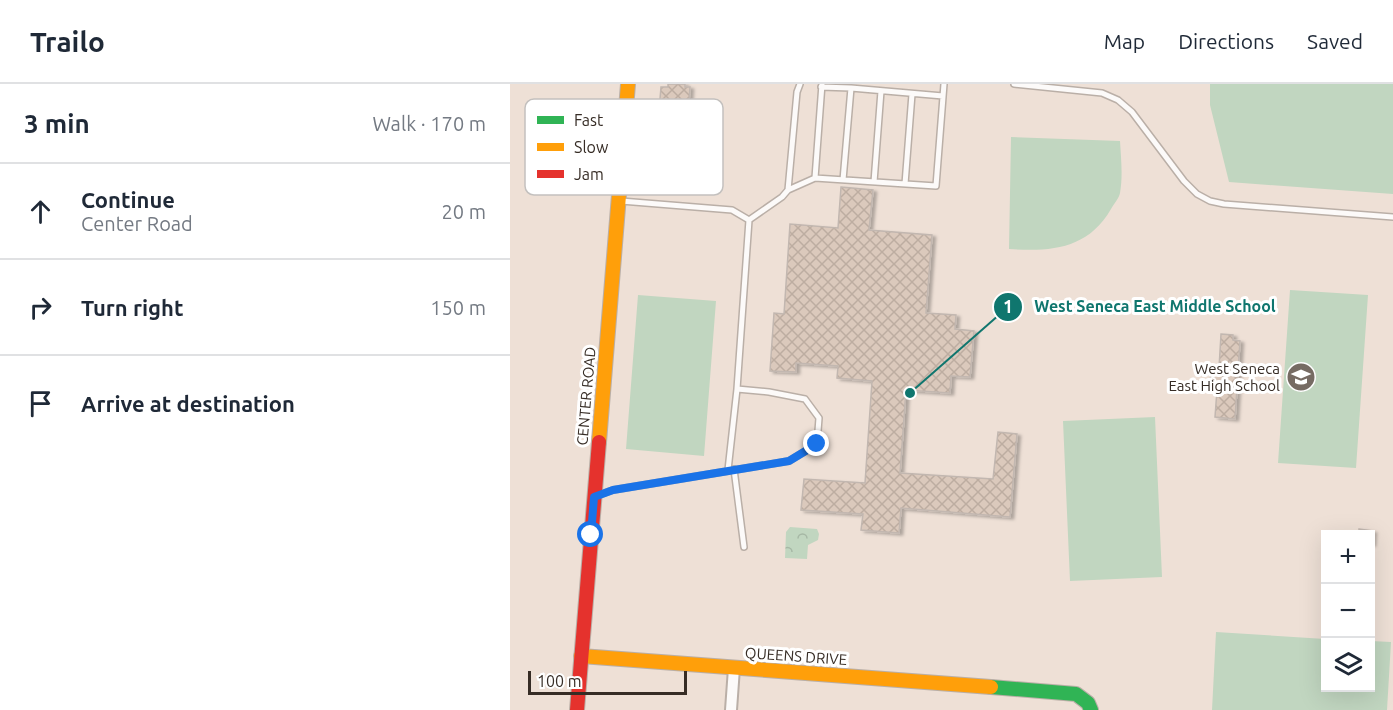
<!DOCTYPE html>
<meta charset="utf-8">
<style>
:root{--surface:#fff;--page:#f6f6f7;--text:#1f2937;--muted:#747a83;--line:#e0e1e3}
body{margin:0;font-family:Ubuntu,sans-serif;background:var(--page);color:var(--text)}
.controls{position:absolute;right:18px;bottom:18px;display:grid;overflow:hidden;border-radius:0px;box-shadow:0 6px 24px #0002}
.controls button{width:54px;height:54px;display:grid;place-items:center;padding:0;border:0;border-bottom:2px solid var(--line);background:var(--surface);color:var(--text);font:30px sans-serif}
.scale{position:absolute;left:18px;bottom:15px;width:159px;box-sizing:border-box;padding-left:6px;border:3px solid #362c25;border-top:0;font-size:16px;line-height:21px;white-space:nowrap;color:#362c25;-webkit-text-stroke:4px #fff;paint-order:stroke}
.stop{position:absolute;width:18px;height:18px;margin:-14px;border:4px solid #1a73e8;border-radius:50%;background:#fff}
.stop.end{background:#1a73e8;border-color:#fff;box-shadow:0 2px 6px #0008}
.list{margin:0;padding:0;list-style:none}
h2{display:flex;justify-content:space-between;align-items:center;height:78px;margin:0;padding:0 24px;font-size:26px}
h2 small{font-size:20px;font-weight:400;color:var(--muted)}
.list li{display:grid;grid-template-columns:39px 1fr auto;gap:18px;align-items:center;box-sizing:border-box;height:96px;padding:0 24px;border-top:2px solid var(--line)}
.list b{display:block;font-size:22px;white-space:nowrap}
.list p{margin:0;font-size:20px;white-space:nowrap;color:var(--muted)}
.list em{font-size:20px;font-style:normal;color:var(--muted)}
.icon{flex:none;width:33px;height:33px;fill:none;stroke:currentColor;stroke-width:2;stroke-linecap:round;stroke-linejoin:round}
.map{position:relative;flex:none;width:883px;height:626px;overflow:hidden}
header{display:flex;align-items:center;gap:36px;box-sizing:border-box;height:84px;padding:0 30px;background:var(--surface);border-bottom:2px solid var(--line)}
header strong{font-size:28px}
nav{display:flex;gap:33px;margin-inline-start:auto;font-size:21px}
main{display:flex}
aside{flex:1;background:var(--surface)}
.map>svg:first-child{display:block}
.green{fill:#c1d6c0}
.park{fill:url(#park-crowns)}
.building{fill:url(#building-cross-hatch);stroke:#c2b7b0;stroke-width:1.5;filter:url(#shadow)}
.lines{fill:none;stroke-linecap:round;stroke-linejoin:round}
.lane-casing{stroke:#baafa7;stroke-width:8}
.street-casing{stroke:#baafa7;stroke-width:14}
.fast-casing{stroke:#baafa7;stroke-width:16}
.slow-casing{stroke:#baafa7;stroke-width:16}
.jam-casing{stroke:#baafa7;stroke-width:16}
.lane{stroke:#fcfaf9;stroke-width:5}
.street{stroke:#fcfaf9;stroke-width:10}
.fast{stroke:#30b455;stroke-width:14}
.slow{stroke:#ff9f0a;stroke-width:14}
.jam{stroke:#e5322d;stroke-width:14}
.route{stroke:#1a73e8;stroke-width:8}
.labels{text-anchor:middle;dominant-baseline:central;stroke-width:6;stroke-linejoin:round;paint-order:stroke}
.poi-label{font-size:15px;fill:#362c25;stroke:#fff;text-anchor:end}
.street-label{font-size:15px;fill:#362c25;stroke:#fff}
.key{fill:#fff;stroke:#c3c0be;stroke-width:1.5}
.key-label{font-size:16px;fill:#362c25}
.leader{fill:none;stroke:#0f766e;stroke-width:2}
.callout-dot{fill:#0f766e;stroke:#fff;stroke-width:2}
.mark-label{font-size:18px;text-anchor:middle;font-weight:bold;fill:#fff}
.callout-label{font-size:16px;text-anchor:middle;font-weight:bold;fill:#0f766e;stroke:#fff;stroke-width:6;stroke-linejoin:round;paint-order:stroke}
</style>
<header>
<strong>Trailo</strong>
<nav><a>Map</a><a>Directions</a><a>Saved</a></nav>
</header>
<main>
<aside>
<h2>3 min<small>Walk · 170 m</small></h2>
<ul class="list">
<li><svg class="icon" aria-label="ahead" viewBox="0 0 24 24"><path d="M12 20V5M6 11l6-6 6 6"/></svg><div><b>Continue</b><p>Center Road</p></div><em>20 m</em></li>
<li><svg class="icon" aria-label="right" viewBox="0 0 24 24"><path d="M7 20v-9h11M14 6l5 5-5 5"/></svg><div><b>Turn right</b></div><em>150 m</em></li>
<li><svg class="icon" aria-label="arrive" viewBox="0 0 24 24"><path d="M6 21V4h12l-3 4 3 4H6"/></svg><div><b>Arrive at destination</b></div></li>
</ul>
</aside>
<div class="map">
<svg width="883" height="626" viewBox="0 0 883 626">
<defs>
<pattern id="park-crowns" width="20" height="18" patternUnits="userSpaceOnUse" patternTransform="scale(1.5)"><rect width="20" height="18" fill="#c1d6c0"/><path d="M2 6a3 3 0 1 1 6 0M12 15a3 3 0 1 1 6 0" fill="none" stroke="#a6b8a5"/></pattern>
<pattern id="building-cross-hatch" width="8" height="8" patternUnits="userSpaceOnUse" patternTransform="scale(1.5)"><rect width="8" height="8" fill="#dbc9bc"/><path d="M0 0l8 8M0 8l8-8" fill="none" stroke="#bdada1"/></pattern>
<filter id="shadow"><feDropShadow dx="3.5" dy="2" stdDeviation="1.5" flood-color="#0004"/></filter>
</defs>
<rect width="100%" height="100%" fill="#eee0d6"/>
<path class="green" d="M 700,0 L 883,0 L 883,110 L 719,98 L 700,21 Z
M 501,53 L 610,57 C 611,74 613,92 610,109 C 609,114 604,120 601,125 C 578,165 541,168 499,165 Z
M 780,206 L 858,211 L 846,384 L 768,379 Z
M 128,211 L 206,217 L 194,372 L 116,365 Z
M 645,333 L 652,493 L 560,497 L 553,337 Z
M 706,548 L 815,555 L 816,604 L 860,604 L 861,557 L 881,558 L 877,626 L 702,626 Z"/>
<path class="park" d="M 280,443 L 307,445 L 309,450 L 308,456 L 298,461 L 297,475 L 275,474 L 276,448 Z"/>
<path class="building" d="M 158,0 L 175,0 L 175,3 L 180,3 L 179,18 L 174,18 L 173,28 L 149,27 L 151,3 L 158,3 Z
M 331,103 L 363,106 L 359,146 L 422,151 L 416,229 L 446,231 L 445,245 L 464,247 L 460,293 L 441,292 L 440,309 L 396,306 L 390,389 L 483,395 L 488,348 L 507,350 L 500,433 L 391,424 L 389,449 L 351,446 L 353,430 L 291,426 L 294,395 L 355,399 L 362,297 L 327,294 L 328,282 L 286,279 L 286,288 L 260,287 L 264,229 L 274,230 L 280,140 L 328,144 Z
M 711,250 L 723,251 L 723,256 L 730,257 L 725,335 L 705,333 L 707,306 L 700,305 L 701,284 L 709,284 Z
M 849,445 L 863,447 L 862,460 L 860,460 L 860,450 L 849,450 Z"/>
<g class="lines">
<g class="lane-casing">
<path id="lane" d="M 504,0 L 592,9 L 608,16 L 622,28 L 674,97 L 687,110 L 700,117 L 714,120 L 883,133
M 311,3 L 341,4 L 333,96
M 341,4 L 433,12
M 305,94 L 312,0
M 364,98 L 371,7
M 395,100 L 402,10
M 278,106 L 305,94 L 426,102 L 434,0
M 111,117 L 222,126 L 239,136
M 239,136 L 272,113 L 278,106 L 287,8 L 290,0
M 227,305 L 239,136
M 224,385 L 234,463
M 86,412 L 103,406 L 279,377 L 307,360 L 309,334 L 295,315 L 259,308 L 227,305 L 218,386"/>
</g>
<g class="street-casing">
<path id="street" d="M 221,626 L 224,584"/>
</g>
<g class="fast-casing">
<path id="fast" d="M 481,603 L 566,610 L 578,619 L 581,626"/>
</g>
<g class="slow-casing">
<path id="slow" d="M 89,358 L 118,0
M 71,572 L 481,603"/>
</g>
<g class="jam-casing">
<path id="jam" d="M 67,626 L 89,358"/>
</g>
<use href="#lane" class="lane"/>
<use href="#street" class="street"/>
<use href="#fast" class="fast"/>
<use href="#slow" class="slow"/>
<use href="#jam" class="jam"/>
</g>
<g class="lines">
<path class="route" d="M 81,451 L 84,413 L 103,406 L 279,377 L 307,360"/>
</g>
<defs>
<g id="school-disc" transform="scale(1.5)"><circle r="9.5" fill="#766b63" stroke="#fff"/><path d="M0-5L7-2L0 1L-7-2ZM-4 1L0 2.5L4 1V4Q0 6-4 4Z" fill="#fff"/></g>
</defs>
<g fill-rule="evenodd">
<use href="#school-disc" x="791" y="293"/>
</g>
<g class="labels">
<g class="poi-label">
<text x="770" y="284">West Seneca<tspan x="770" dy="17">East High School</tspan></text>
</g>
<g class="street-label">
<text transform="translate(76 312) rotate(-85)">CENTER ROAD</text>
<text transform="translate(286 572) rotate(4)">QUEENS DRIVE</text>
</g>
</g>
<rect x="15" y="15" width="198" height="96" rx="9" class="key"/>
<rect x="27" y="32" width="27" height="8" fill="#30b455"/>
<rect x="27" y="59" width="27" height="8" fill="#ff9f0a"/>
<rect x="27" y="86" width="27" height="8" fill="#e5322d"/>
<g class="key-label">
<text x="64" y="42">Fast</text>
<text x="64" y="69">Slow</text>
<text x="64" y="96">Jam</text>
</g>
<path class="leader" d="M400 309L498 223"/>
<g class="callout-dot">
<circle cx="400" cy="309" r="6"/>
<circle cx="498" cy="223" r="15"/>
</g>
<g class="mark-label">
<text x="498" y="229">1</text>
</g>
<g class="callout-label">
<text x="645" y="228">West Seneca East Middle School</text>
</g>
</svg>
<div class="controls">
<button>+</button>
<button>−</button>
<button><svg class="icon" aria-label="layers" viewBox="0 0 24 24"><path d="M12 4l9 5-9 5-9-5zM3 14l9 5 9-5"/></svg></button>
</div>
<div class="scale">100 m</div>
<div class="stop" style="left:81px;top:451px"></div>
<div class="stop end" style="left:307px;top:360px"></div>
</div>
</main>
